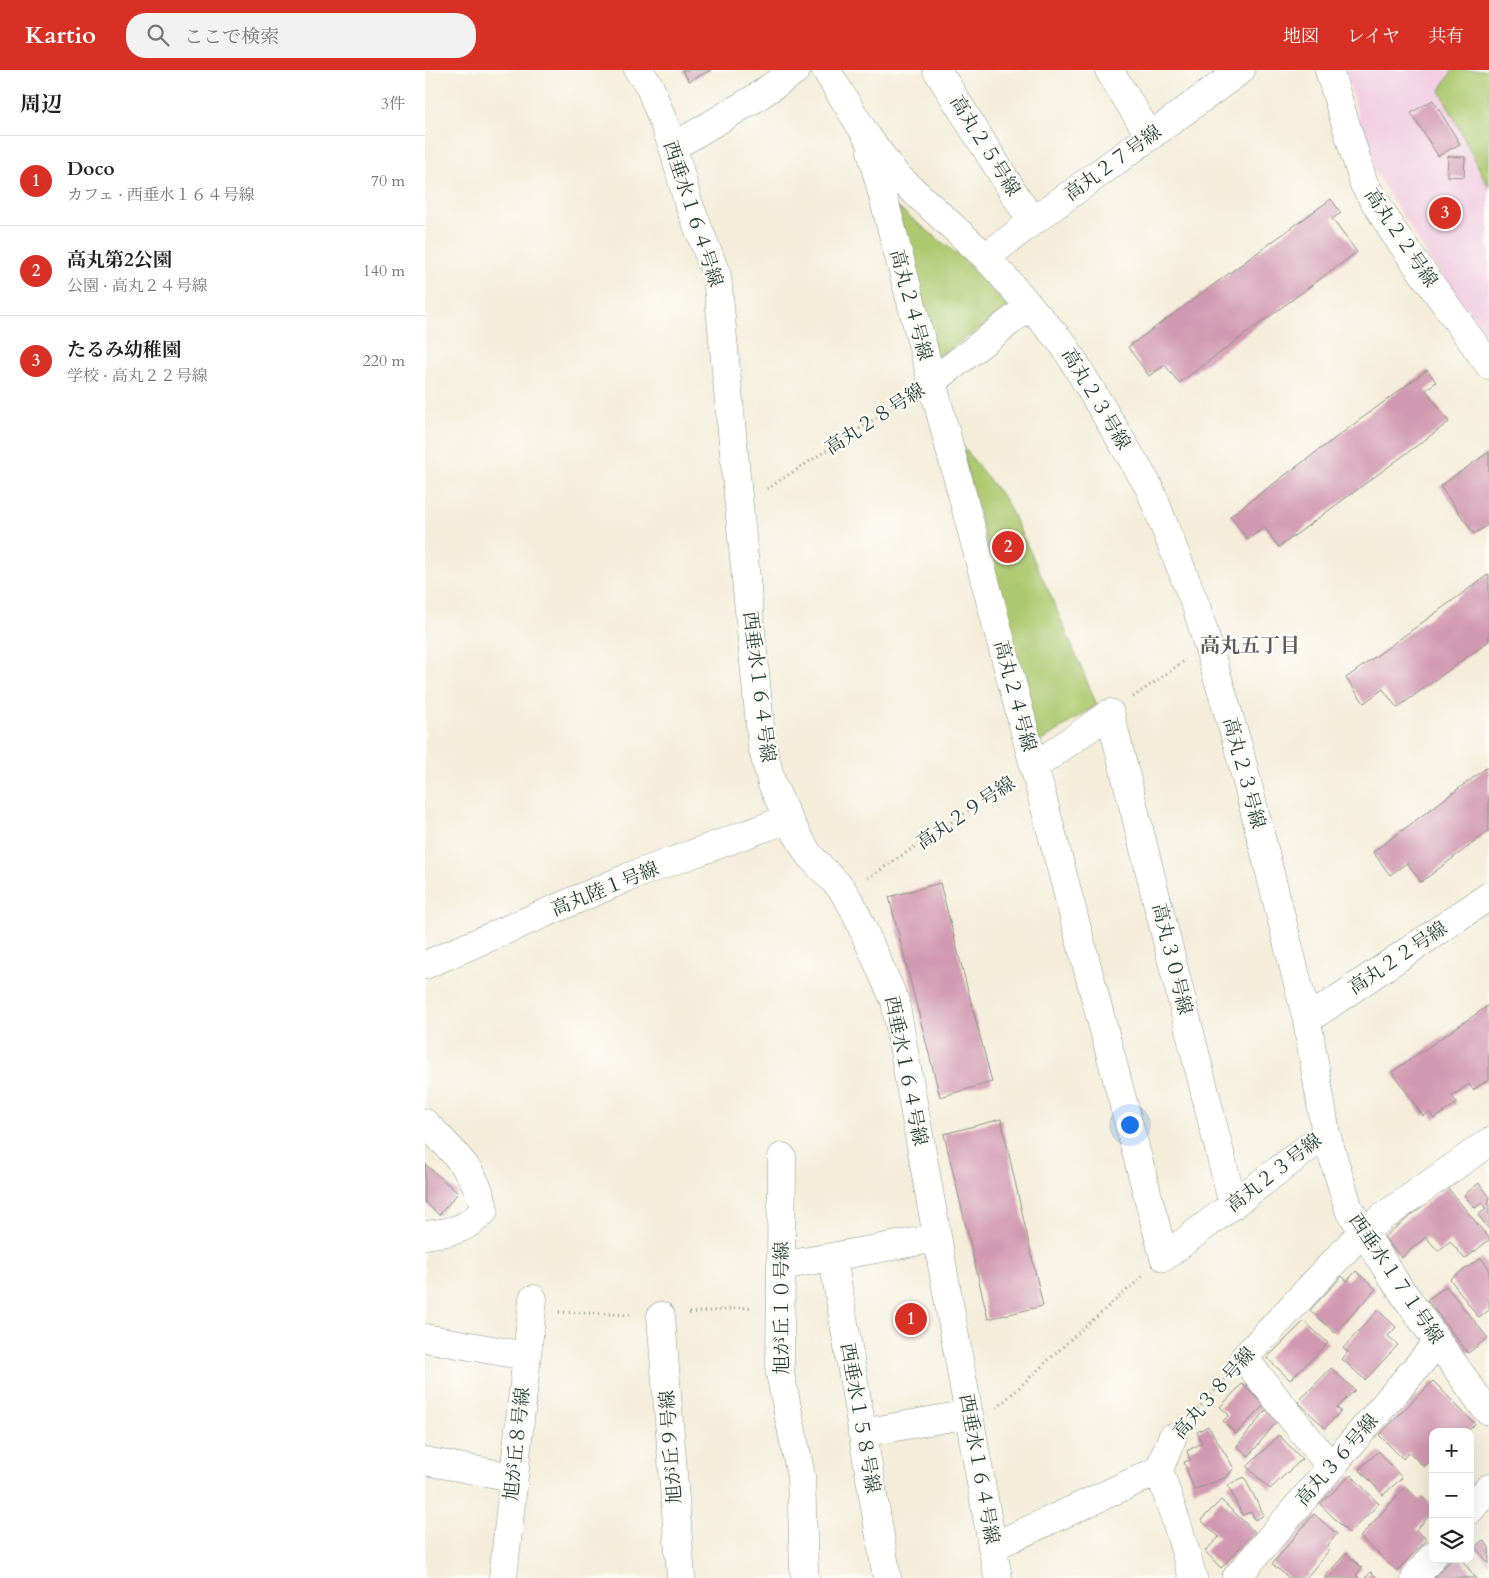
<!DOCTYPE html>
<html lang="ja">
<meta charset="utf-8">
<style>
:root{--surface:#fff;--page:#f2f2f2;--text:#222;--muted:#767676;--line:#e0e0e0;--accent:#d93025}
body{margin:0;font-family:Cardo,"Noto Serif JP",serif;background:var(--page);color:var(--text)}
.controls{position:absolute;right:15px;bottom:15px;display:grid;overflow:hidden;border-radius:10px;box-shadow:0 5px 20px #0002}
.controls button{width:45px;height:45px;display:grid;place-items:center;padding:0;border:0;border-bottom:1px solid var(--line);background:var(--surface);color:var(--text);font:25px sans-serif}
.you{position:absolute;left:704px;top:1054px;width:18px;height:18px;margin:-12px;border:4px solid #fff;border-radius:50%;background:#1a73e8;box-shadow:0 0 0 8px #1a73e833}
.badge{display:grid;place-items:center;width:32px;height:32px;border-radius:50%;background:var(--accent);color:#fff;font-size:16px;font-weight:700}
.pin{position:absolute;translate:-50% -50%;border:2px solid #fff;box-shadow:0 1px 5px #0006}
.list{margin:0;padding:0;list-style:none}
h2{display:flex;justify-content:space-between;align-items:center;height:65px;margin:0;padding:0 20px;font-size:21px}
h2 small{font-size:16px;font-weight:400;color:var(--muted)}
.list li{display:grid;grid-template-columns:32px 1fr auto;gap:15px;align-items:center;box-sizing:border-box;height:90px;padding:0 20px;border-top:1px solid var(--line)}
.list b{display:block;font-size:19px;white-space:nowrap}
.list p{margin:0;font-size:16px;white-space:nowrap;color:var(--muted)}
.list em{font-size:16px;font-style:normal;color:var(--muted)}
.icon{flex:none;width:28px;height:28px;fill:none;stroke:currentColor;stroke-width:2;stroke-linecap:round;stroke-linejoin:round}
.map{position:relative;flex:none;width:1064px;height:1508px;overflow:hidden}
header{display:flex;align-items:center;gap:30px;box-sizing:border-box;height:70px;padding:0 25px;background:var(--accent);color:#fff}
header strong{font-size:24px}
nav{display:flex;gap:28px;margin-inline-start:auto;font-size:18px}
.search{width:350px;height:45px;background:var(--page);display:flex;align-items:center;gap:12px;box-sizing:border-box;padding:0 18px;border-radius:20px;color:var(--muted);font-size:19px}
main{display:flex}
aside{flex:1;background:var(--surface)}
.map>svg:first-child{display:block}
.built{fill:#f2d0e2}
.green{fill:#adc970;stroke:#668352}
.building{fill:#d199b1}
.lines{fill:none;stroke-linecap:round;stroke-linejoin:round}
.minor-casing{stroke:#8a9587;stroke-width:29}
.path{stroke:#8a9587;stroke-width:3;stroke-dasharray:1 4;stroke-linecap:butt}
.minor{stroke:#fff;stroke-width:28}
.labels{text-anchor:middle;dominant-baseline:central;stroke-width:4.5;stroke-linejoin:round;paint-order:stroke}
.street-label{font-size:19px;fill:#1f3d34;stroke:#fdfcf7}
.neighbourhood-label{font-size:20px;font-weight:bold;fill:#5d5d60;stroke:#fdfcf7}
</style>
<header>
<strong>Kartio</strong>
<div class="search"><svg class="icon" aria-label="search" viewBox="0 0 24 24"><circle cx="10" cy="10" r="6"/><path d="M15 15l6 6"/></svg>ここで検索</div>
<nav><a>地図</a><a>レイヤ</a><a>共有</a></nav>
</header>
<main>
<aside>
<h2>周辺<small>3件</small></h2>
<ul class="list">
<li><span class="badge">1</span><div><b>Doco</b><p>カフェ · 西垂水１６４号線</p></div><em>70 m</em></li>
<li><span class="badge">2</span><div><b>高丸第2公園</b><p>公園 · 高丸２４号線</p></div><em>140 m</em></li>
<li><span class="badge">3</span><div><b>たるみ幼稚園</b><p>学校 · 高丸２２号線</p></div><em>220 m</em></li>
</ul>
</aside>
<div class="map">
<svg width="1064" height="1508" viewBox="0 0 1064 1508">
<rect width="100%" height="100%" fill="#fdfcf7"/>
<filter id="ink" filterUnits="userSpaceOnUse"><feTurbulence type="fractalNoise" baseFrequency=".02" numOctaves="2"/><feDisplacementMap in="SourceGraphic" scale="10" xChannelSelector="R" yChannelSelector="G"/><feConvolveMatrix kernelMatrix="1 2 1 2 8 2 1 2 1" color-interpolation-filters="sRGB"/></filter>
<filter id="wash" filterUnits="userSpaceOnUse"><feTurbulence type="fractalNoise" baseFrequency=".0096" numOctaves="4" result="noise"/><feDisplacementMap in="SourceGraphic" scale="20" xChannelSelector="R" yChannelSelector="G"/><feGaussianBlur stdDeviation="1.12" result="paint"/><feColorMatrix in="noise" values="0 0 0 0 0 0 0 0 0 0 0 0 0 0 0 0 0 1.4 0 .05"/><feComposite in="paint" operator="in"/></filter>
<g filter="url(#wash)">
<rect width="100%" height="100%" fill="#f5edda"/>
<path class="built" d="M 921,0 L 1064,0 L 1064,268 L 1005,189 L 947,97 Z"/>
<path class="green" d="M 1028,0 L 1064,0 L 1064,118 L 1015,20 Z
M 472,137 L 536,187 L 584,238 L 512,288 Z
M 536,374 L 581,431 L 625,524 L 672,635 L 613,673 Z"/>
<g id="blocks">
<path class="building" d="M 257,0 L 286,0 L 264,11 Z
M 1008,30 L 1035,74 L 1013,86 L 986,43 Z
M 1023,86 L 1040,87 L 1039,107 L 1022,106 Z
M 906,129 L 916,143 L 907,149 L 932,182 L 754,313 L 740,295 L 724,306 L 703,277 Z
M 1002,300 L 1011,312 L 1001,320 L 1024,352 L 854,477 L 839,457 L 823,470 L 805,446 Z
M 1064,382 L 1064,454 L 1049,464 L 1015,416 Z
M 1064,504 L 1064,571 L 972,638 L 958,619 L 939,633 L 921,608 Z
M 1064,696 L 1064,761 L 996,812 L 982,793 L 965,805 L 948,782 Z
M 515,813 L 567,1012 L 515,1027 L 464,827 Z
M 1064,935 L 1064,1009 L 1048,1020 L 1044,1014 L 1027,1026 L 1032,1033 L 1009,1049 L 1004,1042 L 998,1046 L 967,1002 Z
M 576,1049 L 618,1236 L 563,1249 L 519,1064 Z
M 0,1094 L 33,1123 L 14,1145 L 0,1132 Z
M 1054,1113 L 1064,1126 L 1064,1159 L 1053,1145 L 1061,1139 L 1057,1133 L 1050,1138 L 1039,1125 Z
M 1022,1117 L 1064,1168 L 1064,1170 L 1040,1189 L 1025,1171 L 1013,1181 L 1001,1167 L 976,1188 L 959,1167 Z
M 1056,1188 L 1064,1198 L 1064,1240 L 1054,1248 L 1025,1209 Z
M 931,1201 L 951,1219 L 910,1263 L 885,1240 L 917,1206 L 922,1211 Z
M 1021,1216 L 1063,1268 L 1043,1283 L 1002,1230 Z
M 953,1240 L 971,1257 L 963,1266 L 973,1275 L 940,1310 L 917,1289 L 923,1282 L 918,1278 Z
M 879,1251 L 903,1273 L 865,1310 L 842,1288 Z
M 906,1298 L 930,1320 L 912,1338 L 916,1341 L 900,1358 L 873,1332 Z
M 1008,1311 L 1050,1354 L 1042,1362 L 1008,1362 L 1008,1388 L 999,1397 L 984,1382 L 978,1389 L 954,1365 Z
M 817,1314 L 839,1335 L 811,1364 L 798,1351 L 804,1345 L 795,1337 Z
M 841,1340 L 853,1350 L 824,1386 L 812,1376 Z
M 783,1356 L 809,1398 L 802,1407 L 769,1420 L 759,1392 L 765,1390 L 762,1381 L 777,1373 L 772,1362 Z
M 854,1365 L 877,1389 L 845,1419 L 822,1397 Z
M 954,1381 L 977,1408 L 958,1425 L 934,1399 Z
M 926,1405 L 954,1434 L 924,1463 L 895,1434 Z
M 819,1407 L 839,1445 L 830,1450 L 826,1442 L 817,1445 L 803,1415 Z
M 980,1417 L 994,1430 L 997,1427 L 1008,1436 L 1008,1442 L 991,1460 L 1002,1470 L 972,1501 L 935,1467 Z
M 796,1430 L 830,1462 L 796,1498 L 780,1481 L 794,1467 L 776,1450 Z
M 889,1444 L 912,1464 L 902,1476 L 905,1479 L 881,1508 L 864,1508 L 847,1494 Z
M 1058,1470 L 1064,1477 L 1064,1494 L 1050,1477 Z
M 921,1483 L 937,1498 L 931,1505 L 934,1508 L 899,1508 Z
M 1027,1489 L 1036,1489 L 1051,1508 L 1009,1508 Z
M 946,1502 L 952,1508 L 940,1508 Z"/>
</g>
</g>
<g filter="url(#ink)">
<use href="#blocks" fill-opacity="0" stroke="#8a9587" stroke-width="1"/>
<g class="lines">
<g class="minor-casing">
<path id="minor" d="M 213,0 L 224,15 L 248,77 L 263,132 L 292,206 L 337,676 L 347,714 L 363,749 L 384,785 L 416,818 L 428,837 L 470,931 L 573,1508
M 401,0 L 441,65 L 470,104 L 561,187 L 639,275 L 724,417 L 772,539 L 813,676 L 882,950 L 901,1064 L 924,1139 L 969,1210 L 1059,1337 L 1064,1341
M 512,0 L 607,152
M 684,0 L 725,66
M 904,0 L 939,114 L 970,164 L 1064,295
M 248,77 L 329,29 L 371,0
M 446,81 L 739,1187 L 901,1064
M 561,187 L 607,152 L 816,0
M 507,312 L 605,236
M 609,697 L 685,643 L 808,1135
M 0,895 L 204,807 L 363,749
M 882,950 L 1064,826
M 0,1053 C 25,1078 55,1105 59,1141 C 39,1161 27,1162 0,1165
M 357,1087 L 355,1303 L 376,1406 L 379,1500 L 380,1508
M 408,1188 L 462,1508
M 356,1196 L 512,1168
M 236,1246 L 256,1508
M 0,1268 L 101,1286
M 437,1363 L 544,1344
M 0,1391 L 88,1407
M 906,1397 L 819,1288 L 938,1161 L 1064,1072
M 734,1400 L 754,1460 L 768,1508
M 1045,1440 L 1064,1418
M 567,1477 L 734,1400 L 747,1368
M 78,1508 L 108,1229
M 811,1508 L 1013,1272
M 990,1508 L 1008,1486"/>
</g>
<path class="path" d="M 342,419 L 483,327
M 708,627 L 758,592
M 443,808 L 585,713
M 134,1242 L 207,1245
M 264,1243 L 328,1237
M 572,1338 L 645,1270 L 718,1206
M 766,1347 L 800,1309"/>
<use href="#minor" class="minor"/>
</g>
</g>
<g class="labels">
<g class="street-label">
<text transform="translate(560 76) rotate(58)">高丸２５号線</text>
<text transform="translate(688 93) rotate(-36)">高丸２７号線</text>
<text transform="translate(268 144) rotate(72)">西垂水１６４号線</text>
<text transform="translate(976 168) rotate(56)">高丸２２号線</text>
<text transform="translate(486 235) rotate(75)">高丸２４号線</text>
<text transform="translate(671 329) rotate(59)">高丸２３号線</text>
<text transform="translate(450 349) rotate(-33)">高丸２８号線</text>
<text transform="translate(334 617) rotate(83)">西垂水１６４号線</text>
<text transform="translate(590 626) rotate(75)">高丸２４号線</text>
<text transform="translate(819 703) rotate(75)">高丸２３号線</text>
<text transform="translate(541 743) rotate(-34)">高丸２９号線</text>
<text transform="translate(180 819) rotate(-22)">高丸陸１号線</text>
<text transform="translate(973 888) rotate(-34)">高丸２２号線</text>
<text transform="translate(747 889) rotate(76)">高丸３０号線</text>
<text transform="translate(481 1001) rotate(79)">西垂水１６４号線</text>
<text transform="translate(849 1103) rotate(-38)">高丸２３号線</text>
<text transform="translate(971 1209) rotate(56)">西垂水１７１号線</text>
<text transform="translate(357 1238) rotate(-90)">旭が丘１０号線</text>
<text transform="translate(789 1323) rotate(-49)">高丸３８号線</text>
<text transform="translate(435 1348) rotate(80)">西垂水１５８号線</text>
<text transform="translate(92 1374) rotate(-84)">旭が丘８号線</text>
<text transform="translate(246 1377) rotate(-94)">旭が丘９号線</text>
<text transform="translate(912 1390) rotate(-49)">高丸３６号線</text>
<text transform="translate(554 1399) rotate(80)">西垂水１６４号線</text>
</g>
<g class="neighbourhood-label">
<text x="825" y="575">高丸五丁目</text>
</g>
</g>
</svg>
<div class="controls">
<button>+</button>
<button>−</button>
<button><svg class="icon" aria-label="layers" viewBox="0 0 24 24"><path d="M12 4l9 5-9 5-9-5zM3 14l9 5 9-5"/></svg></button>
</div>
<div class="you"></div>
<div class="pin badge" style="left:486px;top:1249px">1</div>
<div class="pin badge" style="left:583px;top:477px">2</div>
<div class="pin badge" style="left:1020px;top:143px">3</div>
</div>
</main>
